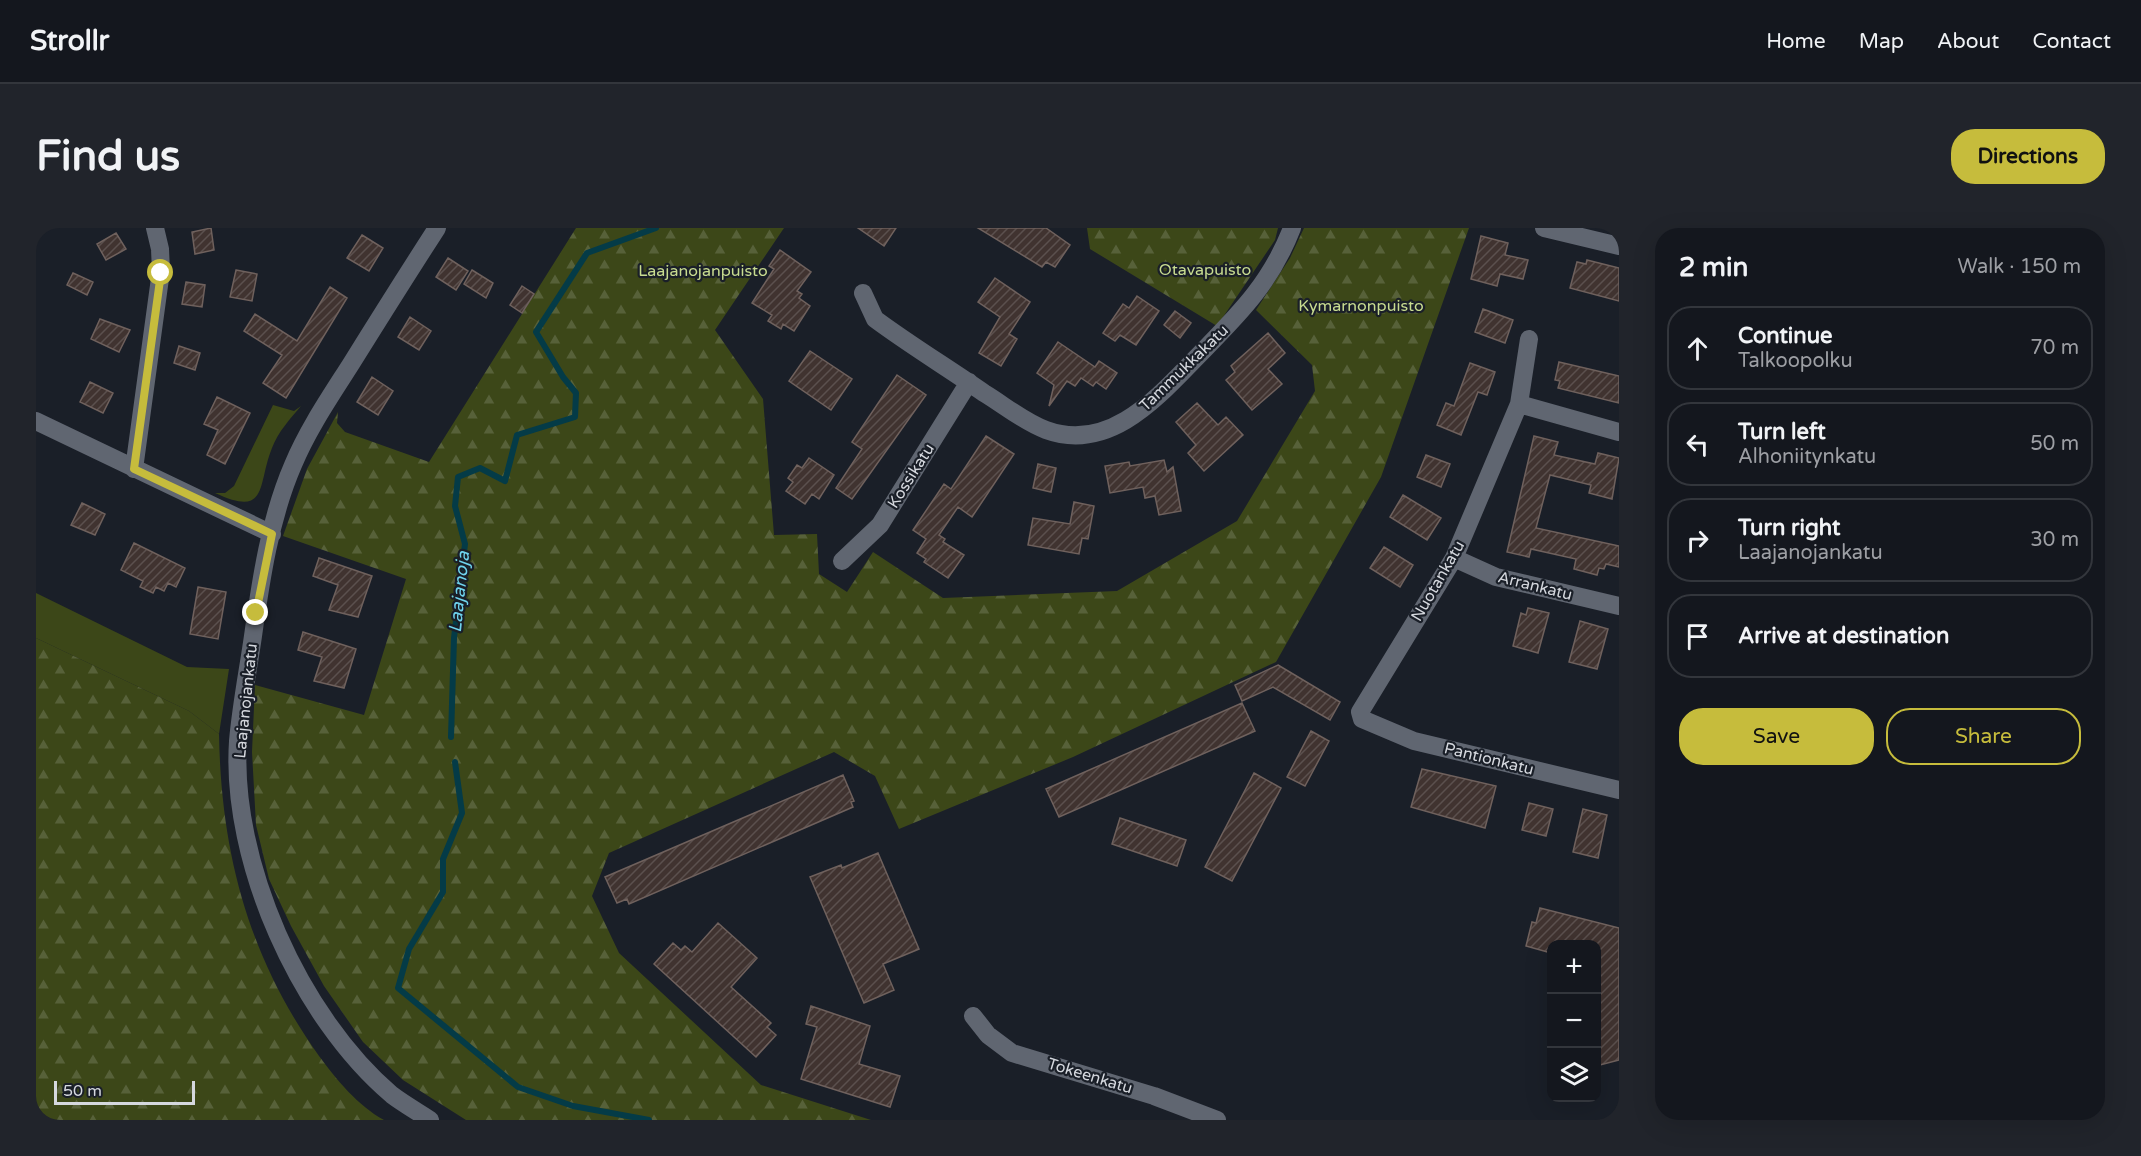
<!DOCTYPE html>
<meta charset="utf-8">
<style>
:root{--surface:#14171e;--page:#21242b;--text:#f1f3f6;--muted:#9d9fa4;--line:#33363c;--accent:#c6bc3c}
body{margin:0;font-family:"Varela Round",sans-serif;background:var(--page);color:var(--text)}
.controls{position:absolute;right:18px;bottom:18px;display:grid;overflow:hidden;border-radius:12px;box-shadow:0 6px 24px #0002}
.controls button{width:54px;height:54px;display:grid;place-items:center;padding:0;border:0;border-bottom:2px solid var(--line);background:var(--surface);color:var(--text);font:30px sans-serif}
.scale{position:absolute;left:18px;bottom:15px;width:141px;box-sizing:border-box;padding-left:6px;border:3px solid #d5d8de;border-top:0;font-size:16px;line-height:21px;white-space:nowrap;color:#d5d8de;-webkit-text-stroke:4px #1a1f28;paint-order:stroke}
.stop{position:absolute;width:18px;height:18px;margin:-14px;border:4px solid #c6bc3c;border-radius:50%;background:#fff}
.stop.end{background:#c6bc3c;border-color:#fff;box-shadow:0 2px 6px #0008}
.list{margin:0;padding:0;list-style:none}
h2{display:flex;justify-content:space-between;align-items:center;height:78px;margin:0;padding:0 24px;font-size:26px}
h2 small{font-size:20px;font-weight:400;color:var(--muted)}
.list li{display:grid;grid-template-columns:39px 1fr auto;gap:18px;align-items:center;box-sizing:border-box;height:84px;margin:0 12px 12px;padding:0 12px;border:2px solid var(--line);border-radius:24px}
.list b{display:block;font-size:22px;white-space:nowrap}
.list p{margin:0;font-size:20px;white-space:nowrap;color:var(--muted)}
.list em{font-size:20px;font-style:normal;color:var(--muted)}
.actions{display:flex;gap:12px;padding:18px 24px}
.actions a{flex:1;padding:14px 0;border:2px solid var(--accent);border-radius:24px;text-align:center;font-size:21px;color:var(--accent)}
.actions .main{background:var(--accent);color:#111}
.icon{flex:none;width:33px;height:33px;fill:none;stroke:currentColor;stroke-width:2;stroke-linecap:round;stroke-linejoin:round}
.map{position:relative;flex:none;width:1583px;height:892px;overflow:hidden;border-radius:24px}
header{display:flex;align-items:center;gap:36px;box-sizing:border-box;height:84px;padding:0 30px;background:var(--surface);border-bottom:2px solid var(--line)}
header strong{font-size:28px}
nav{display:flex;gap:33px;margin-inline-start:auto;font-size:21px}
.intro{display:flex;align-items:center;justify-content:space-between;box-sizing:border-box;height:144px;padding:0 36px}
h1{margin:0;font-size:42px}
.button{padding:15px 27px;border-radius:24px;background:var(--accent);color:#111;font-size:21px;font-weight:700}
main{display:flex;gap:36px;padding:0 36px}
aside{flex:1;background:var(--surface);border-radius:24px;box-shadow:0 6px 24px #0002}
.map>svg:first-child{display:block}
.grass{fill:#3c4718}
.forest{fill:url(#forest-firs)}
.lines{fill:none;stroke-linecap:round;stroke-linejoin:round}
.stream{stroke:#043b47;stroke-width:6}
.building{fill:url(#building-hatch);stroke:#6f615d;stroke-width:1.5}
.minor{stroke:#606671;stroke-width:18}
.route{stroke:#c6bc3c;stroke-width:8}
.labels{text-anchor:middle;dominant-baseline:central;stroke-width:4.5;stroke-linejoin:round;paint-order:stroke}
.park-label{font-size:16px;fill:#c8dc90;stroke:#1a1f28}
.street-label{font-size:16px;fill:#d5d8de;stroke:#1a1f28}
.water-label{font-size:18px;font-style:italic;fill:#6fd3ed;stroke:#1a1f28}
</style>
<header>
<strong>Strollr</strong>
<nav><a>Home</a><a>Map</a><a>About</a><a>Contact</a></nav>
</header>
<div class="intro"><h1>Find us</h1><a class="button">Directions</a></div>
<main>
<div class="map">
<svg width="1583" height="892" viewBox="0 0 1583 892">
<defs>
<pattern id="forest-firs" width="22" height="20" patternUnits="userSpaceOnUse" patternTransform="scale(1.5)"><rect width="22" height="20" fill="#3c4718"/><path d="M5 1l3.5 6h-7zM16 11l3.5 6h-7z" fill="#576139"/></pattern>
<pattern id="building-hatch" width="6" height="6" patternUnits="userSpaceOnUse" patternTransform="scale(1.5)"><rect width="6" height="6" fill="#403330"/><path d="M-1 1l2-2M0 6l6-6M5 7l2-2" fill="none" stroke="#5b504e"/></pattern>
</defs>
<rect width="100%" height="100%" fill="#1a1f28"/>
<path class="grass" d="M 237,177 L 258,183 L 265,178 C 254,191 242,204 236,220 C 221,257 233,290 179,265 L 189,265 L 198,258 Z
M 0,365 L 151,439 L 193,441 L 183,506 L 153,483 L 0,410 Z"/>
<path class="forest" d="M 540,0 L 748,0 L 679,102 L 727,171 L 738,307 L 781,306 L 783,346 L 811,364 L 837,324 L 907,370 L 1081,363 L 1201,293 L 1279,163 L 1276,137 L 1220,82 L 1254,30 L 1268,0 L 1433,0 L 1345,249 L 1240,434 L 1037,529 L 863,601 L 839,548 L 798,524 L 573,625 L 556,668 L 583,725 L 725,857 L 835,892 L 430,892 L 367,852 L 327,814 L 288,758 L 255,698 L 233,651 L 220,597 L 216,524 L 219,457 L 328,487 L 370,351 L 247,308 L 271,241 L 302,184 L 301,195 L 309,204 L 393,234 Z
M 1051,0 L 1242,0 L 1239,12 L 1181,98 L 1054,21 Z
M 0,410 L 153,483 L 183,506 C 185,626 213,730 283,828 C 300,851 322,878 348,892 L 0,892 Z"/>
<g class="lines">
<path class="stream" d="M 415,509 L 418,410 L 429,316 L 419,278 L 422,249 L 444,240 L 469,253 L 481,207 L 539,189 L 540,165 L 527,149 L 500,104 L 551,25 L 620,0
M 419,534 L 426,585 L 407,631 L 407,664 L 373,721 L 362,760 L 482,859 L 537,878 L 613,892"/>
</g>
<path class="building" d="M 175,0 L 178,22 L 159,26 L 156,4 Z
M 822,0 L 860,0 L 848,18 Z
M 942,0 L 1010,0 L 1034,17 L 1019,39 L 1010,34 L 1006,39 Z
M 80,5 L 90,21 L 70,32 L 61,16 Z
M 326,7 L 347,20 L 333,43 L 311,30 Z
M 1445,8 L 1472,15 L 1469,27 L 1492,32 L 1487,51 L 1464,46 L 1461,58 L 1435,51 Z
M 744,22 L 775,44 L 761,63 L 766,66 L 763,70 L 774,78 L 758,103 L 747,96 L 745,101 L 732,93 L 736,87 L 716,75 L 738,41 L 733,38 Z
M 412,30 L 432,43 L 420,62 L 400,49 Z
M 1551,32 L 1583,40 L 1583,73 L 1534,60 L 1541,34 L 1550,36 Z
M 200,42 L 221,46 L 216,73 L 194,69 Z
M 436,42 L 457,55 L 450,70 L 428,56 Z
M 37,45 L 57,54 L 51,67 L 31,57 Z
M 959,50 L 994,74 L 973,106 L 981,111 L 965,138 L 943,125 L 964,89 L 942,74 Z
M 150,54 L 169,57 L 166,79 L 146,76 Z
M 486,58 L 498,66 L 486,85 L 474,77 Z
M 294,59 L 311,70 L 250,170 L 227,155 L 246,127 L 208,103 L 219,86 L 261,113 Z
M 1101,68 L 1123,83 L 1100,117 L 1084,107 L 1079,113 L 1067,105 L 1087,76 L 1093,80 Z
M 1447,81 L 1477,92 L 1469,115 L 1439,104 Z
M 1139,83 L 1155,95 L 1144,110 L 1128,97 Z
M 374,89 L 395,103 L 383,122 L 362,109 Z
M 64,91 L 94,102 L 83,124 L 55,111 Z
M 1232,105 L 1249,125 L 1232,141 L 1246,156 L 1216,182 L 1190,152 L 1199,144 L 1195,138 Z
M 1022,114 L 1059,139 L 1063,133 L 1081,145 L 1070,161 L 1060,154 L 1057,158 L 1045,150 L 1039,158 L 1031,153 L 1013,178 L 1018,157 L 1001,145 Z
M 143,118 L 164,125 L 159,142 L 138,135 Z
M 774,123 L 816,151 L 795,182 L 753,153 Z
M 1523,134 L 1583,148 L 1583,175 L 1522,160 L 1524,153 L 1519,152 Z
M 1434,135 L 1459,144 L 1451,167 L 1442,164 L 1425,207 L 1401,197 L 1410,175 L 1418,178 Z
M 861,147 L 890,167 L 816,271 L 800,260 L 826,221 L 816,214 Z
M 336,149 L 357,163 L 342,187 L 321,174 Z
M 54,154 L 77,165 L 67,185 L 44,174 Z
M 181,169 L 214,185 L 189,236 L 171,227 L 182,202 L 168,196 Z
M 1161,175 L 1182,197 L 1190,189 L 1207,207 L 1168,243 L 1152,225 L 1160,217 L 1140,194 Z
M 950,208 L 978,226 L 936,289 L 922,279 L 903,307 L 909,311 L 907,314 L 928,327 L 912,350 L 888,334 L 890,331 L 881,325 L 890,311 L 877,302 L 908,256 L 915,261 Z
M 1498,208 L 1522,214 L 1518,227 L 1559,236 L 1562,225 L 1583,230 L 1576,271 L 1553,265 L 1555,257 L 1514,247 L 1500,300 L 1583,318 L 1583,339 L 1570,336 L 1568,341 L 1563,340 L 1561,347 L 1538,341 L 1540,331 L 1495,321 L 1493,329 L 1471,324 Z
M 1390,227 L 1414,236 L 1405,259 L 1381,249 Z
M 773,230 L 798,247 L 783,271 L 776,266 L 769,276 L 750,263 L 757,254 L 752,250 L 761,237 L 766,240 Z
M 1128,232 L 1131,244 L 1137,239 L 1145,283 L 1123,287 L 1119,268 L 1109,270 L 1107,259 L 1074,265 L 1069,238 L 1093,234 L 1094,238 Z
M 1002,236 L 1020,240 L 1015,264 L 997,260 Z
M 1367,267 L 1405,290 L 1391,312 L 1354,289 Z
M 1038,274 L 1058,278 L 1052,311 L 1046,310 L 1043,326 L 992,317 L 997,290 L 1034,296 Z
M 46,275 L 69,286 L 59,307 L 35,297 Z
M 98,315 L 149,340 L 140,359 L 132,355 L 128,363 L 120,359 L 117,365 L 104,359 L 107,353 L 85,342 Z
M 1348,319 L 1377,337 L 1364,359 L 1334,340 Z
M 283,330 L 336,348 L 322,389 L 293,382 L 302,357 L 277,348 Z
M 162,359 L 190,364 L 182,411 L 154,406 Z
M 1492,380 L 1513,385 L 1502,425 L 1477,418 L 1485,385 L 1490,387 Z
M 1544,393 L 1572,401 L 1561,441 L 1533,434 Z
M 267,404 L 320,421 L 308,460 L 278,453 L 286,429 L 262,422 Z
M 1242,437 L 1304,474 L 1294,492 L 1237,459 L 1206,473 L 1199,457 Z
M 1206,475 L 1219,503 L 1023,589 L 1010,561 Z
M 1275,503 L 1293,513 L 1269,558 L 1251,549 Z
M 1386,541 L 1460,558 L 1449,600 L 1375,579 Z
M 1218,545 L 1245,560 L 1196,653 L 1169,639 Z
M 807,547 L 818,573 L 815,574 L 817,579 L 593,676 L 591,671 L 581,675 L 569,649 Z
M 1493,575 L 1517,581 L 1510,608 L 1486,602 Z
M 1547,581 L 1571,587 L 1562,630 L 1537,624 Z
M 1084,590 L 1150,612 L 1141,638 L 1076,616 Z
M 842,625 L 883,721 L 847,736 L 858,762 L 828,775 L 774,649 L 805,637 L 806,640 Z
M 1504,680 L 1583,700 L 1583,832 L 1560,838 L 1560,717 L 1515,717 L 1515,725 L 1490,718 L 1496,694 L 1500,695 Z
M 682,695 L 721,730 L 695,759 L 735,795 L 731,799 L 740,807 L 720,829 L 618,736 L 637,715 L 645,722 L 649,718 L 656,724 Z
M 775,778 L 834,798 L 823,836 L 864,848 L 854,879 L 765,851 L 781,799 L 770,796 Z"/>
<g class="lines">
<path class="minor" d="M 1508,0 L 1583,18
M 827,65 L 839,91 C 874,117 912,140 948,165 C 968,177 988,194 1010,202 C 1073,225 1121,170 1160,130 C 1201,88 1234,57 1256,0
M 1483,176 L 1493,111
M 0,193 L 236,306
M 1583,204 L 1483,176 L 1418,330 L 1324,484 L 1326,491 L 1378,513 L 1583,562
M 98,241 L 125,43 L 124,21 L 119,0
M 1418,330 L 1460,349 L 1583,378
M 806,333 L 844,297 L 933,154
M 937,788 L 952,807 L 976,825 L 1118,868 L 1181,892
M 394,892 C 382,884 368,876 356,867 C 264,789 194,633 202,513 C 205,478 212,443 217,408 C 225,351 234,290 257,237 C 272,201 294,169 315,136 C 343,91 372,45 401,0"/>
</g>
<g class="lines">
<path class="route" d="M 125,45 L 98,241 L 236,306 L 220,385"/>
</g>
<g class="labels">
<g class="park-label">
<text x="1169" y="42">Otavapuisto</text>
<text x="667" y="43">Laajanojanpuisto</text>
<text x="1325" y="78">Kymarnonpuisto</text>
</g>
<g class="street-label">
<text transform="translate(1148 140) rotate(-44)">Tammukkakatu</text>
<text transform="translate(875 248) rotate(-58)">Kossikatu</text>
<text transform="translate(1402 353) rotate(-60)">Nuotankatu</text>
<text transform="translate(1499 358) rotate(14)">Arrankatu</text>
<text transform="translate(210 473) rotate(-84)">Laajanojankatu</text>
<text transform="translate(1453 531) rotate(14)">Pantionkatu</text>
<text transform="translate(1054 848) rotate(17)">Tokeenkatu</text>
</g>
<g class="water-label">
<text transform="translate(423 364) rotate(-84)">Laajanoja</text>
</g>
</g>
</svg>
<div class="controls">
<button>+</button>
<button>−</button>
<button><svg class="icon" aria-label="layers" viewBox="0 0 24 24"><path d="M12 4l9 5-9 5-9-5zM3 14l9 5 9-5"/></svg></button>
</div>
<div class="scale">50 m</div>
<div class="stop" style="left:125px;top:45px"></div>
<div class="stop end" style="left:220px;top:385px"></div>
</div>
<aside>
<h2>2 min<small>Walk · 150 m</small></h2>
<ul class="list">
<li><svg class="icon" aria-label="ahead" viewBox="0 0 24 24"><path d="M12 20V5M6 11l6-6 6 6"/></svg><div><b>Continue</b><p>Talkoopolku</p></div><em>70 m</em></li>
<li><svg class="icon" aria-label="left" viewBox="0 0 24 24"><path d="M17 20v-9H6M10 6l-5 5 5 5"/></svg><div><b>Turn left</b><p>Alhoniitynkatu</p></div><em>50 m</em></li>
<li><svg class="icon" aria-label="right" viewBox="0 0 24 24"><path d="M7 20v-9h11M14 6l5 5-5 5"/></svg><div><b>Turn right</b><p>Laajanojankatu</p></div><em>30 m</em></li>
<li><svg class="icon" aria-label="arrive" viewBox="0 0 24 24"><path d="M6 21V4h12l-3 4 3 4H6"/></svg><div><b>Arrive at destination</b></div></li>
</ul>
<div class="actions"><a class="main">Save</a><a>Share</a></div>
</aside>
</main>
